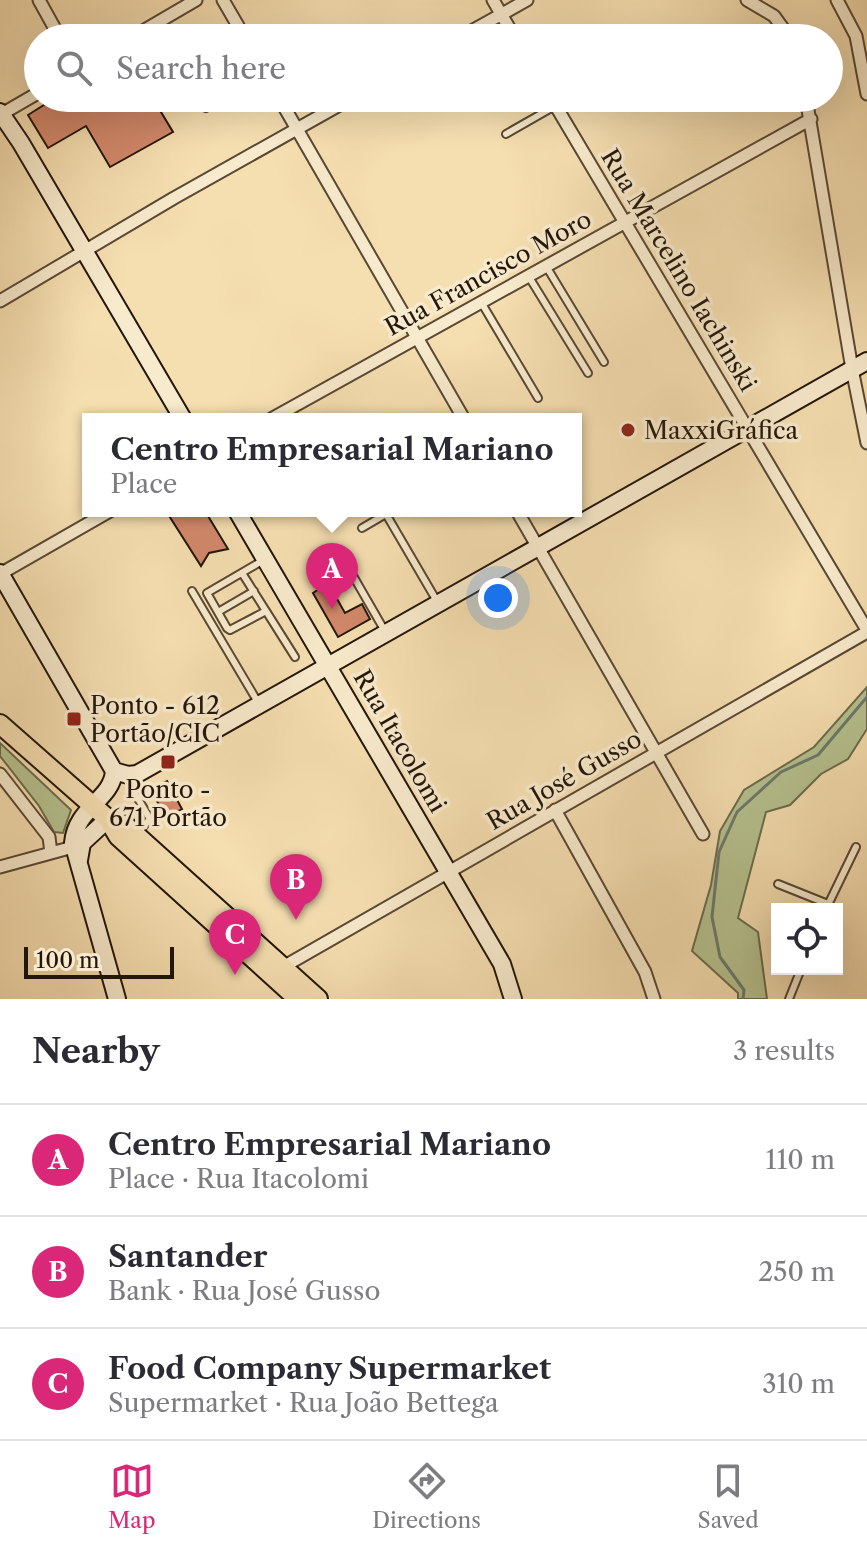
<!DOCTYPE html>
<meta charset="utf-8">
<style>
:root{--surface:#fff;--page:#f7f7f7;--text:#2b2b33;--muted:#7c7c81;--line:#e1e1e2;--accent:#db2777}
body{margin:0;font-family:"Libre Caslon Text",serif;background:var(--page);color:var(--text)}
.controls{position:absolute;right:24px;bottom:24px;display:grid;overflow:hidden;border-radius:0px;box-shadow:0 8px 32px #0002}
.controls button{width:72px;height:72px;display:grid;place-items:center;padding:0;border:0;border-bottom:2px solid var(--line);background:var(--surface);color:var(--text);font:40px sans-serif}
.scale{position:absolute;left:24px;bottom:20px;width:150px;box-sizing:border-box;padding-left:8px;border:4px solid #23160a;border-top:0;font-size:22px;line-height:28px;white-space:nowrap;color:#23160a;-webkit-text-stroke:6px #f8eacc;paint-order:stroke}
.you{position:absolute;left:498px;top:598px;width:28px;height:28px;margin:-20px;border:6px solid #fff;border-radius:50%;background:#1a73e8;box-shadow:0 0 0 12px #1a73e833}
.badge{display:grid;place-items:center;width:52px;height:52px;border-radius:50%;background:var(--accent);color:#fff;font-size:26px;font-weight:700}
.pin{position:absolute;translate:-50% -66px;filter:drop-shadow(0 2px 4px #0008)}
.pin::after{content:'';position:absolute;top:42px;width:28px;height:24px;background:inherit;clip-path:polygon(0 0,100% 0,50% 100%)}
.popup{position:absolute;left:82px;top:413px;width:500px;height:104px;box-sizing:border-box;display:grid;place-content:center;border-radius:0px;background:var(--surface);filter:drop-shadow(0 2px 6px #0005);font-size:26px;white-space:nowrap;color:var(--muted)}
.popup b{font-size:30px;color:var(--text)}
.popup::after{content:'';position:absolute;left:50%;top:100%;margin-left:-16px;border:16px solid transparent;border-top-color:var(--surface)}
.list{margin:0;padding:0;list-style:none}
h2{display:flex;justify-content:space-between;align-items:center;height:104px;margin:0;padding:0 32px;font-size:34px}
h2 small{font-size:26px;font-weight:400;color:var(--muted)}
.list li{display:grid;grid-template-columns:52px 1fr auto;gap:24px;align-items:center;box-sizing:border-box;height:112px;padding:0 32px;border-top:2px solid var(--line)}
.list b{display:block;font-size:30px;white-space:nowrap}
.list p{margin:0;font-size:26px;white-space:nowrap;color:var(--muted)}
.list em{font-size:26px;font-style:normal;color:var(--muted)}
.icon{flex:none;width:44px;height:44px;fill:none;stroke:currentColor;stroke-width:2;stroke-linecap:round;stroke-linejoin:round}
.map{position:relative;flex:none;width:867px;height:999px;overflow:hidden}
.search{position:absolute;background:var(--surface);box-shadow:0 8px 32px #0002;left:24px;right:24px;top:24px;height:88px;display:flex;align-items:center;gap:20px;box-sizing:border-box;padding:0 28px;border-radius:44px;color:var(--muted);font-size:30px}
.sheet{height:440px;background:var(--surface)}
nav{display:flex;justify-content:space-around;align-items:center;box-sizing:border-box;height:112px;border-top:2px solid var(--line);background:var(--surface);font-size:22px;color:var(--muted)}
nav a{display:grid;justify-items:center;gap:4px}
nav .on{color:var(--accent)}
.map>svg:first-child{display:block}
.green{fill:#b6c290;stroke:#6c6c4d;stroke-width:2}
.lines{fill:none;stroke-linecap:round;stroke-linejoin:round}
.stream{stroke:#6c7a6d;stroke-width:3}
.building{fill:#d2886b;stroke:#23160a;stroke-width:2}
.lane-casing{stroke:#584834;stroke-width:10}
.street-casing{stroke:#584834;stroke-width:15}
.secondary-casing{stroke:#23160a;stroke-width:20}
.primary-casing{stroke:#23160a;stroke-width:22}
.lane{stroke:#f8eacc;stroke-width:6}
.street{stroke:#f8eacc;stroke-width:11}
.secondary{stroke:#f8eacc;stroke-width:16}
.primary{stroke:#f5deb0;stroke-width:18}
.poi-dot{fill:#8f2418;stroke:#f8eacc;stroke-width:3}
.labels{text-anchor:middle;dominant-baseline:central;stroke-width:7;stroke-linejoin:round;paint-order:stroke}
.street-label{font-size:24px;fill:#23160a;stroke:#f8eacc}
.poi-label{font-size:24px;fill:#23160a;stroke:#f8eacc;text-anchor:start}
</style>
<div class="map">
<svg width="867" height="999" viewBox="0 0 867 999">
<rect width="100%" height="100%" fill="#f5deb0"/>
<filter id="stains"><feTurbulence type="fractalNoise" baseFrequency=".0025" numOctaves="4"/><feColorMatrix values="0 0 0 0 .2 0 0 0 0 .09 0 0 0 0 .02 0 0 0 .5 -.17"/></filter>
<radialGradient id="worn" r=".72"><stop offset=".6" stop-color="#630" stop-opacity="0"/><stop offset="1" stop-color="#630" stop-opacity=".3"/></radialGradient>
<path class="green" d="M 867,687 L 867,729 L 848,759 L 821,774 L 790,805 L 766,812 L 738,918 L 758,932 L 767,999 L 738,999 L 738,993 L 692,951 L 711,885 L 720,831 L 744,790 L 814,747 Z
M 0,743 L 71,810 L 63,833 L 54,832 L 39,806 L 0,756 Z"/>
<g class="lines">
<path class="stream" d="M 743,999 L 744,990 L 720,957 L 712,917 L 719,852 L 737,812 L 781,772 L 818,755 L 867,697"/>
</g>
<path class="building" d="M 55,98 L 185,98 L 161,112 L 173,132 L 110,167 L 86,126 L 48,148 L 28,115 Z
M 166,511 L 205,511 L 228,549 L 209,553 L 201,566 Z
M 328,583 L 345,613 L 362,604 L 370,619 L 338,637 L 313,593 Z
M 167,781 L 182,809 L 166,818 L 151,790 Z"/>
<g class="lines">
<g class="lane-casing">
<path id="lane" d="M 197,38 L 208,32 L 212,38
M 200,98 L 206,108 L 227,98
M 506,134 L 555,106
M 546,266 L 604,362
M 529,277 L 588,373
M 481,302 L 538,398
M 362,528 L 386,514 L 438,603
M 242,573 L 266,611 L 230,630 L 227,628 L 207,593 L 262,561
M 352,574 L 386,633
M 192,591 L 259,704
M 266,611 L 295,657
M 218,612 L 254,591
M 132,778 L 131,787 L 150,819 L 138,832
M 778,884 L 828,904
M 826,909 L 856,847
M 789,999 L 801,969"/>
</g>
<g class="street-casing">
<path id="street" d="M 39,0 L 60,38
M 223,0 L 245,38
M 493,0 L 515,38
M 747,0 L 774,16 L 790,38
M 837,0 L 856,36 L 867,94
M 131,38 L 196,0
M 459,38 L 527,0
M 279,98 L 464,419
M 551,98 L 867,630
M 806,98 L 852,369 L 867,443
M 0,115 L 38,93
M 0,301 L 174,198 L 352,98
M 271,419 L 811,119
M 517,511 L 703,834
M 0,574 L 110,511
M 0,774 L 49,837 L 51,853
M 555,810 L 645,972 L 654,999
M 0,867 L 73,847
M 283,967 L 867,632"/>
</g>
<g class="secondary-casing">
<path id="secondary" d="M 0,112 L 21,143 L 183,419
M 237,511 L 502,964 L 513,999
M 0,573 L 114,771
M 114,771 L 128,775 L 137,774 L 867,361
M 114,771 C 112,800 76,807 73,843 L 117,999
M 79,860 L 82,843 L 108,819"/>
</g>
<g class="primary-casing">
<path id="primary" d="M 0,724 L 108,819 L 118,836 L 298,999
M 108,819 L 127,827 L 318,999"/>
</g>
<use href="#lane" class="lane"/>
<use href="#street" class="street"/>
<use href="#secondary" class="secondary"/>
<use href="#primary" class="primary"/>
</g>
<g class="poi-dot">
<circle cx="628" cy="430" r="8"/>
<rect x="66" y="711" width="16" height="16" rx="4"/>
<rect x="160" y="754" width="16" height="16" rx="4"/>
</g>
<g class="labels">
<g class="street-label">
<text transform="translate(679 270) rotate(59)">Rua Marcelino Iachinski</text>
<text transform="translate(488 273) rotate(-29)">Rua Francisco Moro</text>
<text transform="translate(400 741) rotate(60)">Rua Itacolomi</text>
<text transform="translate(564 780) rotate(-30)">Rua José Gusso</text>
</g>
<g class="poi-label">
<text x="644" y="430">MaxxiGráfica</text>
<text x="90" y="705">Ponto - 612<tspan x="90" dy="28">Portão/CIC</tspan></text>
<text x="168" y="789" text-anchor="middle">Ponto -<tspan x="168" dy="28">671 Portão</tspan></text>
</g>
</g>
<rect width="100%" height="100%" filter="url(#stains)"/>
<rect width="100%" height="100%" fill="url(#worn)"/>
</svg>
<div class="controls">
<button><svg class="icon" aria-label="locate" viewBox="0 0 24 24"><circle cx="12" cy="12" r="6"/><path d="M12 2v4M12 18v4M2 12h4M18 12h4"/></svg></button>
</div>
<div class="scale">100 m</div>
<div class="you"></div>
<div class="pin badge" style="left:332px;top:609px">A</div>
<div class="popup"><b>Centro Empresarial Mariano</b>Place</div>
<div class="pin badge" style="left:296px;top:920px">B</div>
<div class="pin badge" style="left:235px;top:975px">C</div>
<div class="search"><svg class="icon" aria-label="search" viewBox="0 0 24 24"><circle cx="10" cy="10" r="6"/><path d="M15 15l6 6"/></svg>Search here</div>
</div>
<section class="sheet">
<h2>Nearby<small>3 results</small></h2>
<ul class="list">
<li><span class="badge">A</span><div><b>Centro Empresarial Mariano</b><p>Place · Rua Itacolomi</p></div><em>110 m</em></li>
<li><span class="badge">B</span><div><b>Santander</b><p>Bank · Rua José Gusso</p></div><em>250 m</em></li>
<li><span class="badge">C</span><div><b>Food Company Supermarket</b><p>Supermarket · Rua João Bettega</p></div><em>310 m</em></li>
</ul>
</section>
<nav>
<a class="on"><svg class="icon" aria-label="map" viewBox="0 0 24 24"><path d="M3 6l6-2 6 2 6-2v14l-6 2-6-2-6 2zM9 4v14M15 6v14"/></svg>Map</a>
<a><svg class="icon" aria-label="directions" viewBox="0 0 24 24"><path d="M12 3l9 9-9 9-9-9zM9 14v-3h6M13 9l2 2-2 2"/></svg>Directions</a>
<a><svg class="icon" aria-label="saved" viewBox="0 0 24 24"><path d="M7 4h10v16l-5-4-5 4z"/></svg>Saved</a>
</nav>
